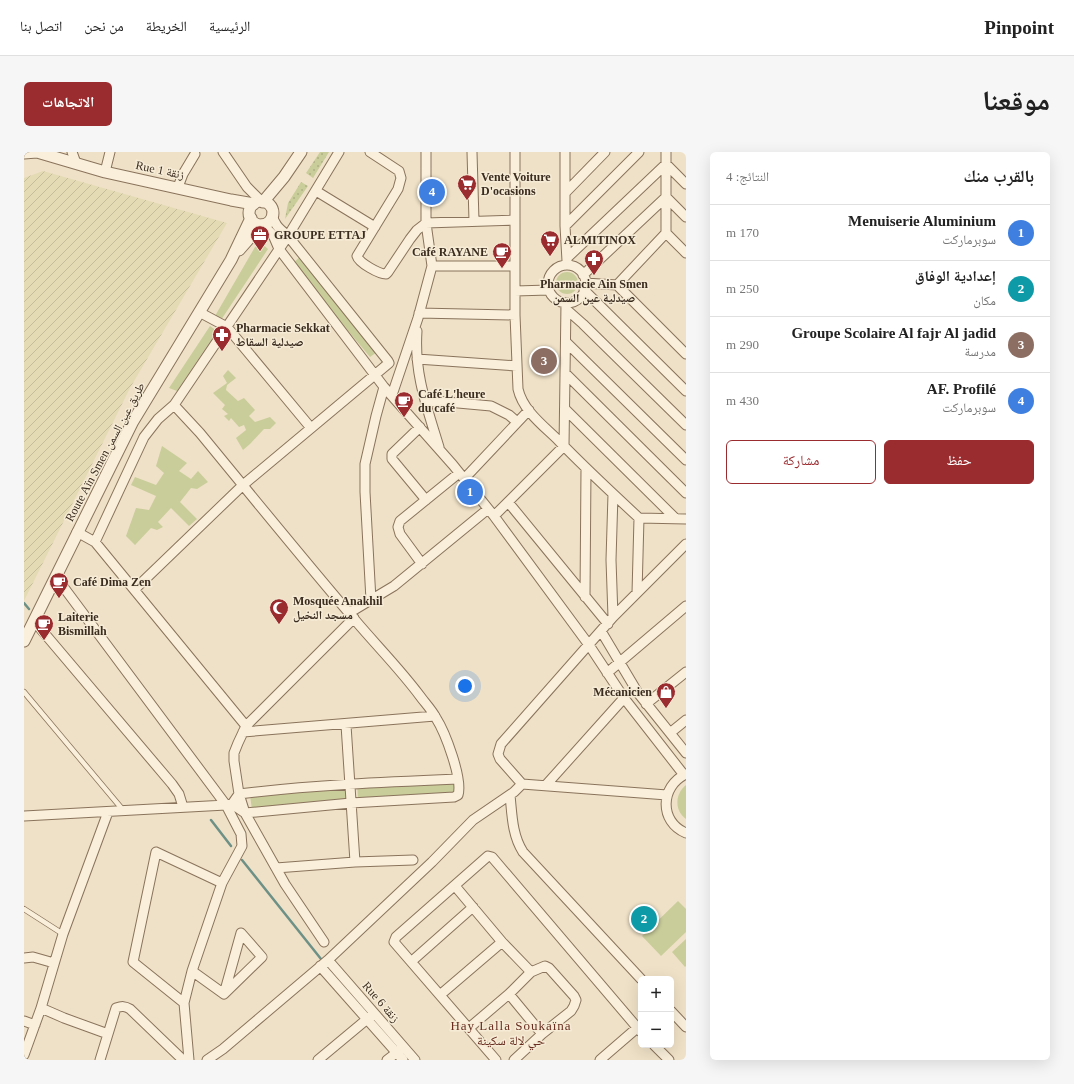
<!DOCTYPE html>
<html lang="ar">
<meta charset="utf-8">
<style>
:root{--surface:#fff;--page:#f6f6f6;--text:#222;--muted:#767676;--line:#e0e0e0;--accent:#9a2c30}
body{margin:0;font-family:"Times New Roman","Noto Naskh Arabic",serif;background:var(--page);color:var(--text);direction:rtl}
.controls{position:absolute;right:12px;bottom:12px;display:grid;overflow:hidden;border-radius:6px;box-shadow:0 4px 16px #0002}
.controls button{width:36px;height:36px;display:grid;place-items:center;padding:0;border:0;border-bottom:1px solid var(--line);background:var(--surface);color:var(--text);font:20px sans-serif}
.you{position:absolute;left:441px;top:534px;width:14px;height:14px;margin:-10px;border:3px solid #fff;border-radius:50%;background:#1a73e8;box-shadow:0 0 0 6px #1a73e833}
.badge{display:grid;place-items:center;width:26px;height:26px;border-radius:50%;background:var(--accent);color:#fff;font-size:13px;font-weight:700}
.pin{position:absolute;translate:-50% -50%;border:2px solid #fff;box-shadow:0 1px 4px #0006}
.list{margin:0;padding:0;list-style:none}
h2{display:flex;justify-content:space-between;align-items:center;height:52px;margin:0;padding:0 16px;font-size:17px}
h2 small{font-size:13px;font-weight:400;color:var(--muted)}
.list li{display:grid;grid-template-columns:26px 1fr auto;gap:12px;align-items:center;box-sizing:border-box;height:56px;padding:0 16px;border-top:1px solid var(--line)}
.list b{display:block;font-size:15px;white-space:nowrap}
.list p{margin:0;font-size:13px;white-space:nowrap;color:var(--muted)}
.list em{font-size:13px;font-style:normal;color:var(--muted)}
.actions{display:flex;gap:8px;padding:12px 16px}
.actions a{flex:1;padding:9px 0;border:1px solid var(--accent);border-radius:6px;text-align:center;font-size:14px;color:var(--accent)}
.actions .main{background:var(--accent);color:#fff}
.map{position:relative;flex:none;width:662px;height:908px;overflow:hidden;direction:ltr;border-radius:6px}
header{display:flex;align-items:center;gap:24px;box-sizing:border-box;height:56px;padding:0 20px;background:var(--surface);border-bottom:1px solid var(--line)}
header strong{font-size:19px}
nav{display:flex;gap:22px;margin-inline-start:auto;font-size:14px}
.intro{display:flex;align-items:center;justify-content:space-between;box-sizing:border-box;height:96px;padding:0 24px}
h1{margin:0;font-size:28px}
.button{padding:10px 18px;border-radius:6px;background:var(--accent);color:#fff;font-size:14px;font-weight:700}
main{display:flex;gap:24px;padding:0 24px}
aside{flex:1;background:var(--surface);border-radius:6px;box-shadow:0 4px 16px #0002}
.map>svg:first-child{display:block}
.farmland{fill:url(#farmland-furrows)}
.park{fill:#c9cd9a}
.garden{fill:url(#garden-dots)}
.lines{fill:none;stroke-linecap:round;stroke-linejoin:round}
.stream{stroke:#6e9187;stroke-width:2.5}
.service-casing{stroke:#8a735c;stroke-width:6}
.minor-casing{stroke:#8a735c;stroke-width:11}
.tertiary-casing{stroke:#8a735c;stroke-width:13}
.service{stroke:#f9efda;stroke-width:4.5}
.minor{stroke:#f9efda;stroke-width:9}
.tertiary{stroke:#f9efda;stroke-width:11}
.labels{text-anchor:middle;dominant-baseline:central;stroke-width:3;stroke-linejoin:round;paint-order:stroke}
.street-label{font-size:12px;fill:#3b2c20;stroke:#f6ecd6}
.poi-label{font-size:12px;font-weight:bold;fill:#3b2c20;stroke:#f6ecd6;text-anchor:start}
.neighbourhood-label{font-size:13px;letter-spacing:1px;fill:#672c1f;stroke:#f6ecd6}
</style>
<header>
<strong>Pinpoint</strong>
<nav><a>الرئيسية</a><a>الخريطة</a><a>من نحن</a><a>اتصل بنا</a></nav>
</header>
<div class="intro"><h1>موقعنا</h1><a class="button">الاتجاهات</a></div>
<main>
<aside>
<h2>بالقرب منك<small>النتائج: 4</small></h2>
<ul class="list">
<li><span class="badge" style="background:#3f7fe0">1</span><div><b>Menuiserie Aluminium</b><p>سوبرماركت</p></div><em>170 m</em></li>
<li><span class="badge" style="background:#0f9aa8">2</span><div><b>إعدادية الوفاق</b><p>مكان</p></div><em>250 m</em></li>
<li><span class="badge" style="background:#8d6e63">3</span><div><b>Groupe Scolaire Al fajr Al jadid</b><p>مدرسة</p></div><em>290 m</em></li>
<li><span class="badge" style="background:#3f7fe0">4</span><div><b>AF. Profilé</b><p>سوبرماركت</p></div><em>430 m</em></li>
</ul>
<div class="actions"><a class="main">حفظ</a><a>مشاركة</a></div>
</aside>
<div class="map">
<svg width="662" height="908" viewBox="0 0 662 908">
<defs>
<pattern id="farmland-furrows" width="10" height="10" patternUnits="userSpaceOnUse"><rect width="10" height="10" fill="#e4dbb4"/><path d="M-1 1l2-2M0 10L10 0M9 11l2-2" fill="none" stroke="#c4bc9a"/></pattern>
<pattern id="garden-dots" width="8" height="8" patternUnits="userSpaceOnUse"><rect width="8" height="8" fill="#c9cd9a"/><path d="M2 2h.1M6 6h.1" fill="none" stroke="#aeb084" stroke-width="1.8" stroke-linecap="round"/></pattern>
</defs>
<rect width="100%" height="100%" fill="#efe1c7"/>
<path class="farmland" d="M 19,19 L 203,71 L 106,236 L 0,449 L 0,26 Z"/>
<path class="park" d="M 236,90 L 244,97 L 197,168 L 191,164 L 231,95 Z
M 277,104 L 353,200 L 346,205 L 268,112 Z
M532 131a11 11 0 1 1 22 0a11 11 0 1 1-22 0Z
M 186,174 L 193,179 L 153,239 L 145,236 Z
M 204,218 L 212,226 L 203,233 L 202,238 L 214,249 L 220,246 L 231,258 L 225,264 L 231,270 L 246,265 L 252,271 L 246,277 L 240,277 L 226,292 L 219,298 L 212,286 L 222,278 L 220,273 L 215,275 L 207,266 L 205,269 L 200,264 L 204,262 L 198,257 L 201,253 L 189,241 L 203,231 L 199,224 Z
M 138,294 L 163,311 L 155,319 L 167,327 L 174,319 L 184,330 L 173,337 L 167,336 L 156,350 L 173,367 L 165,374 L 147,356 L 134,370 L 139,375 L 133,378 L 127,376 L 111,393 L 102,384 L 112,356 L 125,358 L 132,344 L 107,333 L 111,325 L 132,333 L 140,321 L 132,314 Z
M 432,629 L 432,642 L 334,648 L 333,631 Z
M 322,632 L 323,650 L 228,658 L 226,643 Z
M 662,633 L 662,667 C 650,658 651,642 662,633 Z
M 654,749 L 662,757 L 662,780 L 637,804 L 618,784 Z
M 662,787 L 662,814 L 661,815 L 648,800 Z"/>
<path class="garden" d="M 296,0 L 305,0 L 289,26 L 282,21 Z
M 277,30 L 284,34 L 261,67 L 264,51 Z"/>
<g class="lines">
<path class="stream" d="M 0,451 L 5,457
M 187,668 L 207,694
M 218,708 L 297,807"/>
<g class="service-casing">
<path id="service" d="M 0,540 L 99,658
M 0,757 L 39,782"/>
</g>
<g class="minor-casing">
<path id="minor" d="M 48,0 L 52,11
M 199,0 L 223,35 L 238,50
M 346,0 L 375,19 L 377,26 L 374,37 L 333,104 C 335,111 355,122 362,122 L 364,120 L 386,87 L 393,78 L 402,71 L 491,68
M 448,0 L 450,69
M 491,0 L 491,163 L 494,237 C 499,259 520,274 535,289 C 561,316 588,341 615,366 L 662,367
M 541,0 L 541,74 L 543,109
M 642,0 L 642,81 L 593,133 L 662,202
M 81,20 L 86,0
M 154,35 L 159,22 L 171,2
M 292,39 L 351,75
M 542,40 L 581,0
M 238,72 L 249,83 L 255,97 L 360,235 L 429,313 L 470,364 L 565,493 L 600,546 L 660,623
M 541,74 L 615,0
M 642,81 L 662,101
M 543,106 L 642,12 L 662,32
M524 132a19 19 0 1 1 38 0a19 19 0 1 1-38 0Z
M 408,114 L 491,114
M 559,123 L 642,45 L 662,65
M 561,131 L 593,133
M 560,138 L 662,239
M 491,139 L 525,138
M 542,157 L 559,172 L 662,273
M 175,160 L 203,175 L 287,276
M 395,161 L 491,163
M 393,179 C 390,222 403,255 415,295
M 543,191 L 662,308
M 393,207 L 493,214
M 542,222 L 662,341
M 368,243 L 394,166 L 408,114 L 402,71 L 402,0
M 401,248 L 467,254 L 485,263 L 493,270
M 150,253 L 176,281 C 227,343 278,406 331,468 C 352,493 376,517 396,544 C 401,551 408,558 412,566 C 421,580 439,627 434,643 L 430,645 L 327,651 L 221,661 L 208,652
M 542,258 L 651,366
M 396,275 L 368,302 L 368,307 L 402,348
M 440,327 L 505,258
M 589,342 L 587,408 L 589,465
M 484,350 L 584,472
M 470,364 L 540,294 L 542,151
M 53,380 L 71,390 L 222,574
M 71,390 L 120,285 L 134,267 L 150,253 L 264,84 L 315,0
M 398,412 L 376,382 L 374,375 L 376,369 L 435,321
M 32,425 L 202,653 L 217,682 L 218,694 L 198,731 L 168,819 L 160,851 L 165,908
M 111,437 L 219,333 L 365,211 L 364,209 L 264,84 C 256,77 250,73 248,62
M 613,441 L 615,366
M 561,445 L 562,317
M 347,448 L 341,340 L 341,312 L 352,264 L 360,235
M 325,461 L 370,434 L 464,357
M 10,469 L 148,632 L 155,642 L 159,655
M 577,479 L 614,541 L 662,601
M 583,521 L 662,454
M 622,552 L 662,520
M 322,573 L 331,710
M 219,580 L 411,564
M 646,581 L 662,568
M 662,622 C 636,634 635,670 662,681
M 522,633 L 600,546
M 486,643 C 488,662 488,683 499,700 L 617,827
M 643,643 L 498,632 L 476,607 L 474,602 L 477,592 L 589,465 L 662,392
M 0,664 L 202,653 L 208,652 L 215,642 C 288,633 361,630 434,627
M 252,716 L 331,710 L 389,708
M 431,734 L 478,790 L 507,820
M 300,790 L 261,732 L 221,661 L 215,642 L 210,609 L 210,601 L 214,591 L 222,574 L 330,466
M 0,806 L 9,805 L 30,811
M 304,808 L 391,908
M 388,809 L 449,755
M 296,814 L 379,908
M 168,819 L 200,842 L 238,805 L 217,781 L 200,842
M 485,842 L 518,882
M 416,843 L 478,790
M 160,851 L 109,810 L 132,700 L 198,731
M 17,856 L 40,866 L 84,882
M 647,859 L 662,875
M 0,869 L 11,873
M 445,876 L 485,842 L 507,820 L 521,814 L 525,816 L 550,844 L 552,848 L 550,854 L 547,859 L 518,882 L 490,908
M 630,893 L 645,908
M 0,903 L 17,856 L 39,782 L 84,660
M 76,908 L 92,856 C 98,854 101,854 106,857 L 159,908
M 183,908 L 199,897 L 304,808 L 408,710 L 449,668 L 490,640 L 498,632
M 294,908 L 348,863
M 363,908 L 376,898
M 472,908 L 370,790 L 372,785 L 464,704 L 468,705 L 617,880
M 576,908 L 613,876"/>
</g>
<g class="tertiary-casing">
<path id="tertiary" d="M 13,0 L 81,20 L 207,48 L 230,52
M 0,1 L 13,0
M225 61a12 12 0 1 1 24 0a12 12 0 1 1-24 0Z
M 239,50 L 260,25 L 277,0
M 215,98 L 237,73
M 0,489 L 108,271 L 207,108 L 227,66"/>
</g>
<use href="#service" class="service"/>
<use href="#minor" class="minor"/>
<use href="#tertiary" class="tertiary"/>
</g>
<defs>
<g id="supermarket-pin" transform="scale(1)"><path d="M0 17L-7.5 6A9.5 9.5 0 1 1 7.5 6Z" fill="#9a2c30" stroke="#f6ecd6"/><path d="M-6-5.5h2.5l.6 2H6L4.5 2H-2.5L-4.4-4H-6ZM-1.5 3.2a1.3 1.3 0 1 0 .1 0ZM3 3.2a1.3 1.3 0 1 0 .1 0Z" fill="#fff"/></g>
<g id="office-pin" transform="scale(1)"><path d="M0 17L-7.5 6A9.5 9.5 0 1 1 7.5 6Z" fill="#9a2c30" stroke="#f6ecd6"/><path d="M-6-3h4V-5.5h4V-3h4V5H-6ZM-1-4.5V-3h2v-1.5ZM-6 0V1H6V0Z" fill="#fff"/></g>
<g id="cafe-pin" transform="scale(1)"><path d="M0 17L-7.5 6A9.5 9.5 0 1 1 7.5 6Z" fill="#9a2c30" stroke="#f6ecd6"/><path d="M-5.5-4.5H6V0H3Q3 3.5 0 3.5H-2.5Q-5.5 3.5-5.5 0ZM3-3.2v2h1.7v-2ZM-6 4.5H4V6H-6Z" fill="#fff"/></g>
<g id="pharmacy-pin" transform="scale(1)"><path d="M0 17L-7.5 6A9.5 9.5 0 1 1 7.5 6Z" fill="#9a2c30" stroke="#f6ecd6"/><path d="M-2-6h4v4h4v4h-4v4h-4v-4h-4v-4h4Z" fill="#fff"/></g>
<g id="mosque-pin" transform="scale(1)"><path d="M0 17L-7.5 6A9.5 9.5 0 1 1 7.5 6Z" fill="#9a2c30" stroke="#f6ecd6"/><path d="M3.5-4.9A6 6 0 1 0 3.5 4.9A5 5 0 1 1 3.5-4.9Z" fill="#fff"/></g>
<g id="shop-pin" transform="scale(1)"><path d="M0 17L-7.5 6A9.5 9.5 0 1 1 7.5 6Z" fill="#9a2c30" stroke="#f6ecd6"/><path d="M-5-2.5h2.3a2.7 3.5 0 0 1 5.4 0H5L5.5 6h-11ZM-1.5-2.5h3a1.5 2.3 0 0 0-3 0Z" fill="#fff"/></g>
</defs>
<g fill-rule="evenodd">
<use href="#supermarket-pin" x="443" y="32"/>
<use href="#office-pin" x="236" y="83"/>
<use href="#supermarket-pin" x="526" y="88"/>
<use href="#cafe-pin" x="478" y="100"/>
<use href="#pharmacy-pin" x="570" y="107"/>
<use href="#pharmacy-pin" x="198" y="183"/>
<use href="#cafe-pin" x="380" y="249"/>
<use href="#cafe-pin" x="35" y="430"/>
<use href="#mosque-pin" x="255" y="456"/>
<use href="#cafe-pin" x="20" y="472"/>
<use href="#shop-pin" x="642" y="540"/>
</g>
<g class="labels">
<g class="street-label">
<text transform="translate(136 18) rotate(12)">Rue 1 زنقة</text>
<text transform="translate(81 300) rotate(-62)">Route Aïn Smen طريق عين السمن</text>
<text transform="translate(357 850) rotate(49)">Rue 6 زنقة</text>
</g>
<g class="poi-label">
<text x="457" y="25">Vente Voiture<tspan x="457" dy="14">D'ocasions</tspan></text>
<text x="250" y="83">GROUPE ETTAJ</text>
<text x="540" y="88">ALMITINOX</text>
<text x="464" y="100" text-anchor="end">Café RAYANE</text>
<text x="570" y="132" text-anchor="middle">Pharmacie Ain Smen<tspan x="570" dy="14">صيدلية عين السمن</tspan></text>
<text x="212" y="176">Pharmacie Sekkat<tspan x="212" dy="14">صيدلية السقاط</tspan></text>
<text x="394" y="242">Café L'heure<tspan x="394" dy="14">du café</tspan></text>
<text x="49" y="430">Café Dima Zen</text>
<text x="269" y="449">Mosquée Anakhil<tspan x="269" dy="14">مسجد النخيل</tspan></text>
<text x="34" y="465">Laiterie<tspan x="34" dy="14">Bismillah</tspan></text>
<text x="628" y="540" text-anchor="end">Mécanicien</text>
</g>
<g class="neighbourhood-label">
<text x="487" y="873">Hay Lalla Soukaïna<tspan x="487" dy="15">حي لالة سكينة</tspan></text>
</g>
</g>
</svg>
<div class="controls">
<button>+</button>
<button>−</button>
</div>
<div class="you"></div>
<div class="pin badge" style="left:446px;top:340px;background:#3f7fe0">1</div>
<div class="pin badge" style="left:620px;top:767px;background:#0f9aa8">2</div>
<div class="pin badge" style="left:520px;top:209px;background:#8d6e63">3</div>
<div class="pin badge" style="left:408px;top:40px;background:#3f7fe0">4</div>
</div>
</main>
